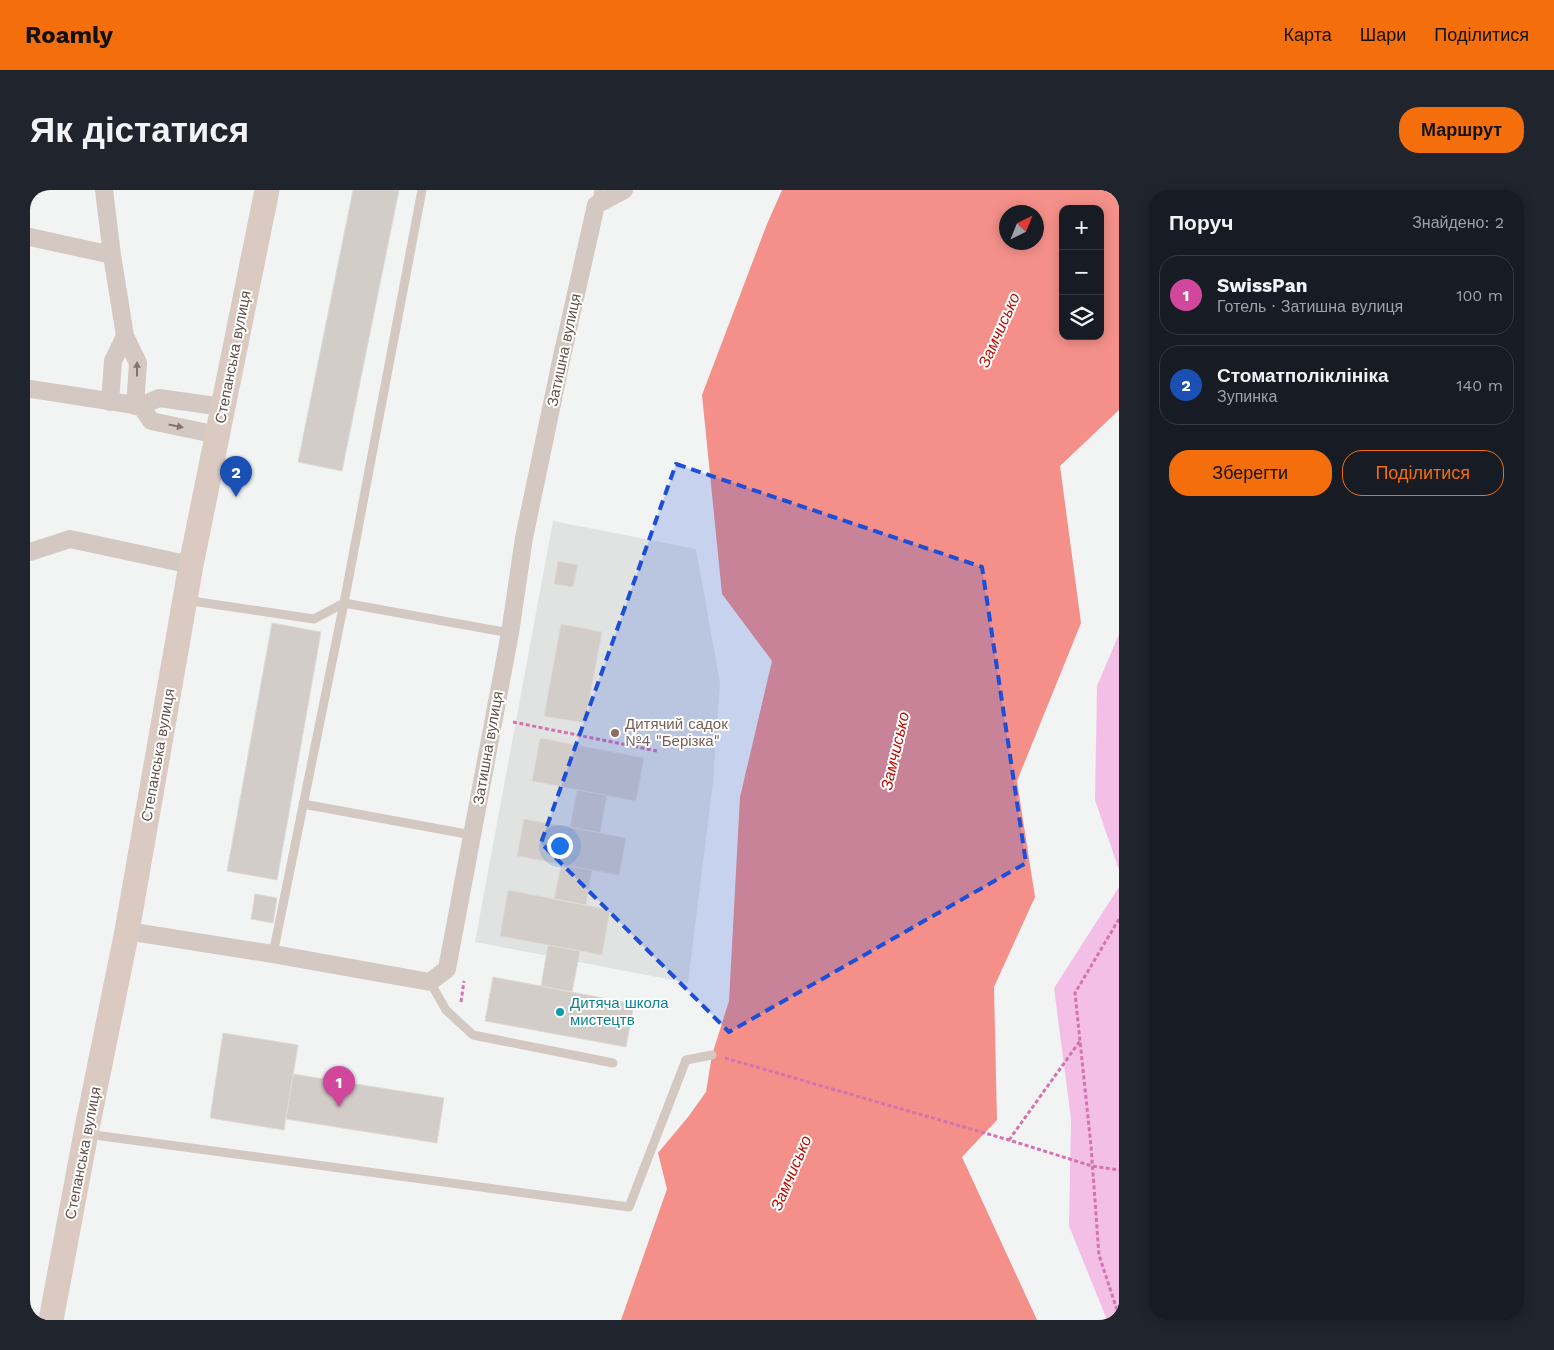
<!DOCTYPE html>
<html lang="uk">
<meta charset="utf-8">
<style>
:root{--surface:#171b24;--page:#20242c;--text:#f1f3f6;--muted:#9ea1a6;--line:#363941;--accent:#f56e0c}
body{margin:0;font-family:"Work Sans",sans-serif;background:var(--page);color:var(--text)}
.controls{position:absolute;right:15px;top:15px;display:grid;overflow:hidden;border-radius:10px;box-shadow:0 2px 12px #0003}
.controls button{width:45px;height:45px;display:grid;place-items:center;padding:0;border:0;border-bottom:1px solid var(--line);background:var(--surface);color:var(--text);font:25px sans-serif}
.compass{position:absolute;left:969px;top:15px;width:45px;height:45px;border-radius:50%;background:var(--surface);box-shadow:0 2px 12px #0003;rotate:43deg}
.you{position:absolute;left:529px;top:655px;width:18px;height:18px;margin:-12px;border:4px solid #fff;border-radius:50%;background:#1a73e8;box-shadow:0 0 0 8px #1a73e833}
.badge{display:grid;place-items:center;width:32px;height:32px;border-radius:50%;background:var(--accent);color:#fff;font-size:16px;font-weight:700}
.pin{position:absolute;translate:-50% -41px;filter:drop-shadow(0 1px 2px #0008)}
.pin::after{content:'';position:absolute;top:26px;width:18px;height:15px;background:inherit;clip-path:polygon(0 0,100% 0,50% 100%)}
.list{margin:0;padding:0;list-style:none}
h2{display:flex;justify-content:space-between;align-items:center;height:65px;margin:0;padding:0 20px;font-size:21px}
h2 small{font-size:16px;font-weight:400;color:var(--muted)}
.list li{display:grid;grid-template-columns:32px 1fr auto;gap:15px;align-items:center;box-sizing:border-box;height:80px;margin:0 10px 10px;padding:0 10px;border:1px solid var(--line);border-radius:20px}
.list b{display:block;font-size:19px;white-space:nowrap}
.list p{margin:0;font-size:16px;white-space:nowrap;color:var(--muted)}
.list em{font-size:16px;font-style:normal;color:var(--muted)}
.actions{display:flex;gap:10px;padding:15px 20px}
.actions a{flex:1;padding:11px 0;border:1px solid var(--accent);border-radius:20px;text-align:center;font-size:18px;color:var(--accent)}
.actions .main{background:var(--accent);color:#111}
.icon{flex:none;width:28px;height:28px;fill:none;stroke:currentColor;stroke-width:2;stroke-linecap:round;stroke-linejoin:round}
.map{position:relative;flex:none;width:1089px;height:1130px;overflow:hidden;border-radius:20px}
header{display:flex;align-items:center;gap:30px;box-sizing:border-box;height:70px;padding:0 25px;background:var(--accent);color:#111}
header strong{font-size:24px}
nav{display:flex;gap:28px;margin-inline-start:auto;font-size:18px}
.intro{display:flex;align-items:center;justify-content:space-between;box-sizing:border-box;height:120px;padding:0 30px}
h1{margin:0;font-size:35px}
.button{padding:12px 22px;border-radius:20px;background:var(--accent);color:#111;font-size:18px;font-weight:700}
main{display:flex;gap:30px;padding:0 30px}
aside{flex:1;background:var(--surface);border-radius:20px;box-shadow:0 2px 12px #0003}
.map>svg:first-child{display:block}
.education{fill:#e1e3e2}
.green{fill:#f4bfe7}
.water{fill:#f49089;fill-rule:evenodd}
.building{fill:#d2cdc9;stroke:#dedad6}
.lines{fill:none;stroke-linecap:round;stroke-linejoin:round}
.path{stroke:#d573b1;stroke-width:3;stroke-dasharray:4 2.5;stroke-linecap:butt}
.service{stroke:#d4c8c2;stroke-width:9}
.minor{stroke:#d4c8c2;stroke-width:18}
.secondary{stroke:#dacac2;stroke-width:25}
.oneway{fill:#84746d}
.marked{fill:#1d4ed8;fill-opacity:0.2;stroke:#1d4ed8;stroke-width:4;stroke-dasharray:10 6;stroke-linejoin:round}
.education-dot{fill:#8d6e63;stroke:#fff;stroke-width:2}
.culture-dot{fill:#0f9aa8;stroke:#fff;stroke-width:2}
.labels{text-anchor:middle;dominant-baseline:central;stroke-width:4;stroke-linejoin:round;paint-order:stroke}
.street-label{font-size:15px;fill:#625048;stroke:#fff}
.education-label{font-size:15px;fill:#785e54;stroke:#fff;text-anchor:start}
.culture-label{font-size:15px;fill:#0d838f;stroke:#fff;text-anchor:start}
.water-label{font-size:16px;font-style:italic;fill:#bc0d00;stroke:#fff}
</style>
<header>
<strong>Roamly</strong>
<nav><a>Карта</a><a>Шари</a><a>Поділитися</a></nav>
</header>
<div class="intro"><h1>Як дістатися</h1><a class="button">Маршрут</a></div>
<main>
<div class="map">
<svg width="1089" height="1130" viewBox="0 0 1089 1130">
<rect width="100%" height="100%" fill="#f2f4f4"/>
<path class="education" d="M 523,331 L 666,359 L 690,493 L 683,593 L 658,793 L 445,752 Z"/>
<path class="green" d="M 1089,444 L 1089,680 L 1065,610 L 1067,496 Z
M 1089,697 L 1089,1130 L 1077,1130 L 1039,1036 L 1041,929 L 1024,798 Z"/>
<path class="water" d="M 752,0 L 1089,0 L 1089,220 L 1030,276 L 1051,433 L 987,591 L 1005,707 L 964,797 L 967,930 L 932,967 L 1007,1130 L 591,1130 L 637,999 L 628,963 L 658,927 L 676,902 L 682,865 L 699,811 L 710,607 L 742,471 L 692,404 L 672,205 L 737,34 ZM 1033,19 L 1070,19 L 1070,146 L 1033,146 ZM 976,22 L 1006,22 L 1006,52 L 976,52 Z"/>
<path class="building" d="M 323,0 L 369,0 L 312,281 L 268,272 Z
M 528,371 L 548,375 L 543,397 L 524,394 Z
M 242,433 L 291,442 L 247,690 L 197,681 Z
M 531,434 L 572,442 L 555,533 L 514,526 Z
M 510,548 L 614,568 L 606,611 L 502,591 Z
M 547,600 L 577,605 L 570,643 L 540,637 Z
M 494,629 L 596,648 L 589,685 L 487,666 Z
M 531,675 L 562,680 L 556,715 L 524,709 Z
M 478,700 L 580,720 L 572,765 L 470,746 Z
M 225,704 L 247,708 L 243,733 L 221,729 Z
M 518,755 L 550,761 L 542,802 L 511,796 Z
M 463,787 L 604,814 L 596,857 L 455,831 Z
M 193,843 L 268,855 L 254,940 L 180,928 Z
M 263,884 L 414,908 L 407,953 L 256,929 Z"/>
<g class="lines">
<path class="path" d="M 483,532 L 627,561
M 1089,729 L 1045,803 L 1061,956 L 1069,1065 L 1089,1126
M 431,812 L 434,791
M 695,868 L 979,950 L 1062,976 L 1089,980
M 979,950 L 1050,851"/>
<path class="service" d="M 566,15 L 569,0
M 155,410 L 284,429 L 314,413 L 480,443
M 273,614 L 442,645
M 243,764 L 314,413 L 392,0
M 400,792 L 416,820 L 443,845 L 583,873
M 57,944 L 599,1017 L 656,870 L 682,865"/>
<path class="minor" d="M 74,0 L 82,65 L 95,146 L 108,173 L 105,216
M 0,47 L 82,65
M 0,199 L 111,216 L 129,208 L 193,217
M 80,212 L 83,171 L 95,146
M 111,216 L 121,231 L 188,245
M 0,362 L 40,349 L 161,375
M 97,741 L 243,764 L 400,792 L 417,779 L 480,443 L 494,348 L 532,166 L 566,15 L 594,0"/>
<path class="secondary" d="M 21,1130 L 56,943 L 97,741 L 161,375 L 237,0"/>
</g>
<defs><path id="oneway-solid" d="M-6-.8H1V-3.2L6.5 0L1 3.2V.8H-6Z" transform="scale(1.25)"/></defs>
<g class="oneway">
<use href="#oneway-solid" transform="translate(107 179) rotate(-90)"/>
<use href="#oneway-solid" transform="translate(146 236) rotate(11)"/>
</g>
<path class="marked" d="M 646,274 L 952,377 L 996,673 L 699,842 L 511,653 Z"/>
<circle class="education-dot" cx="585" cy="543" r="5"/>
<circle class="culture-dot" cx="530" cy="822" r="5"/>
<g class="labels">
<g class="street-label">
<text transform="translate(534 160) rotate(-78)">Затишна вулиця</text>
<text transform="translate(203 167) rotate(-79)">Степанська вулиця</text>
<text transform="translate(458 558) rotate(-80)">Затишна вулиця</text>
<text transform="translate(128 565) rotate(-80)">Степанська вулиця</text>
<text transform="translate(53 963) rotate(-79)">Степанська вулиця</text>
</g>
<g class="education-label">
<text x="595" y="534">Дитячий садок<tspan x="595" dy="17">№4 "Берізка"</tspan></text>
</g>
<g class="culture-label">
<text x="540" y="813">Дитяча школа<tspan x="540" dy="17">мистецтв</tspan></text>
</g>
<g class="water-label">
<text transform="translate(969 140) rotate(-66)">Замчисько</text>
<text transform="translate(865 561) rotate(-77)">Замчисько</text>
<text transform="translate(761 983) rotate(-67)">Замчисько</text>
</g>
</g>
</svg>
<div class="controls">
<button>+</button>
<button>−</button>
<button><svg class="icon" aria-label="layers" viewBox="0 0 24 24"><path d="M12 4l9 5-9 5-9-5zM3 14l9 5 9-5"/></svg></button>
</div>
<svg class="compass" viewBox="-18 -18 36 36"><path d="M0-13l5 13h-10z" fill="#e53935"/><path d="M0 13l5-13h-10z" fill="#9ea1a6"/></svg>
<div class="you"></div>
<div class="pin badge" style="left:309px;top:917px;background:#d1479c">1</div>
<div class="pin badge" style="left:206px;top:307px;background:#1a4fb4">2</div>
</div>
<aside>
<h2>Поруч<small>Знайдено: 2</small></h2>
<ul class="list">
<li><span class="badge" style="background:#d1479c">1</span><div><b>SwissPan</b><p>Готель · Затишна вулиця</p></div><em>100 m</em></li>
<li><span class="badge" style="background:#1a4fb4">2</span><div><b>Стоматполіклініка</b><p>Зупинка</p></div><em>140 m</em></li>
</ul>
<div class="actions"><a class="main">Зберегти</a><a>Поділитися</a></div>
</aside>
</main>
